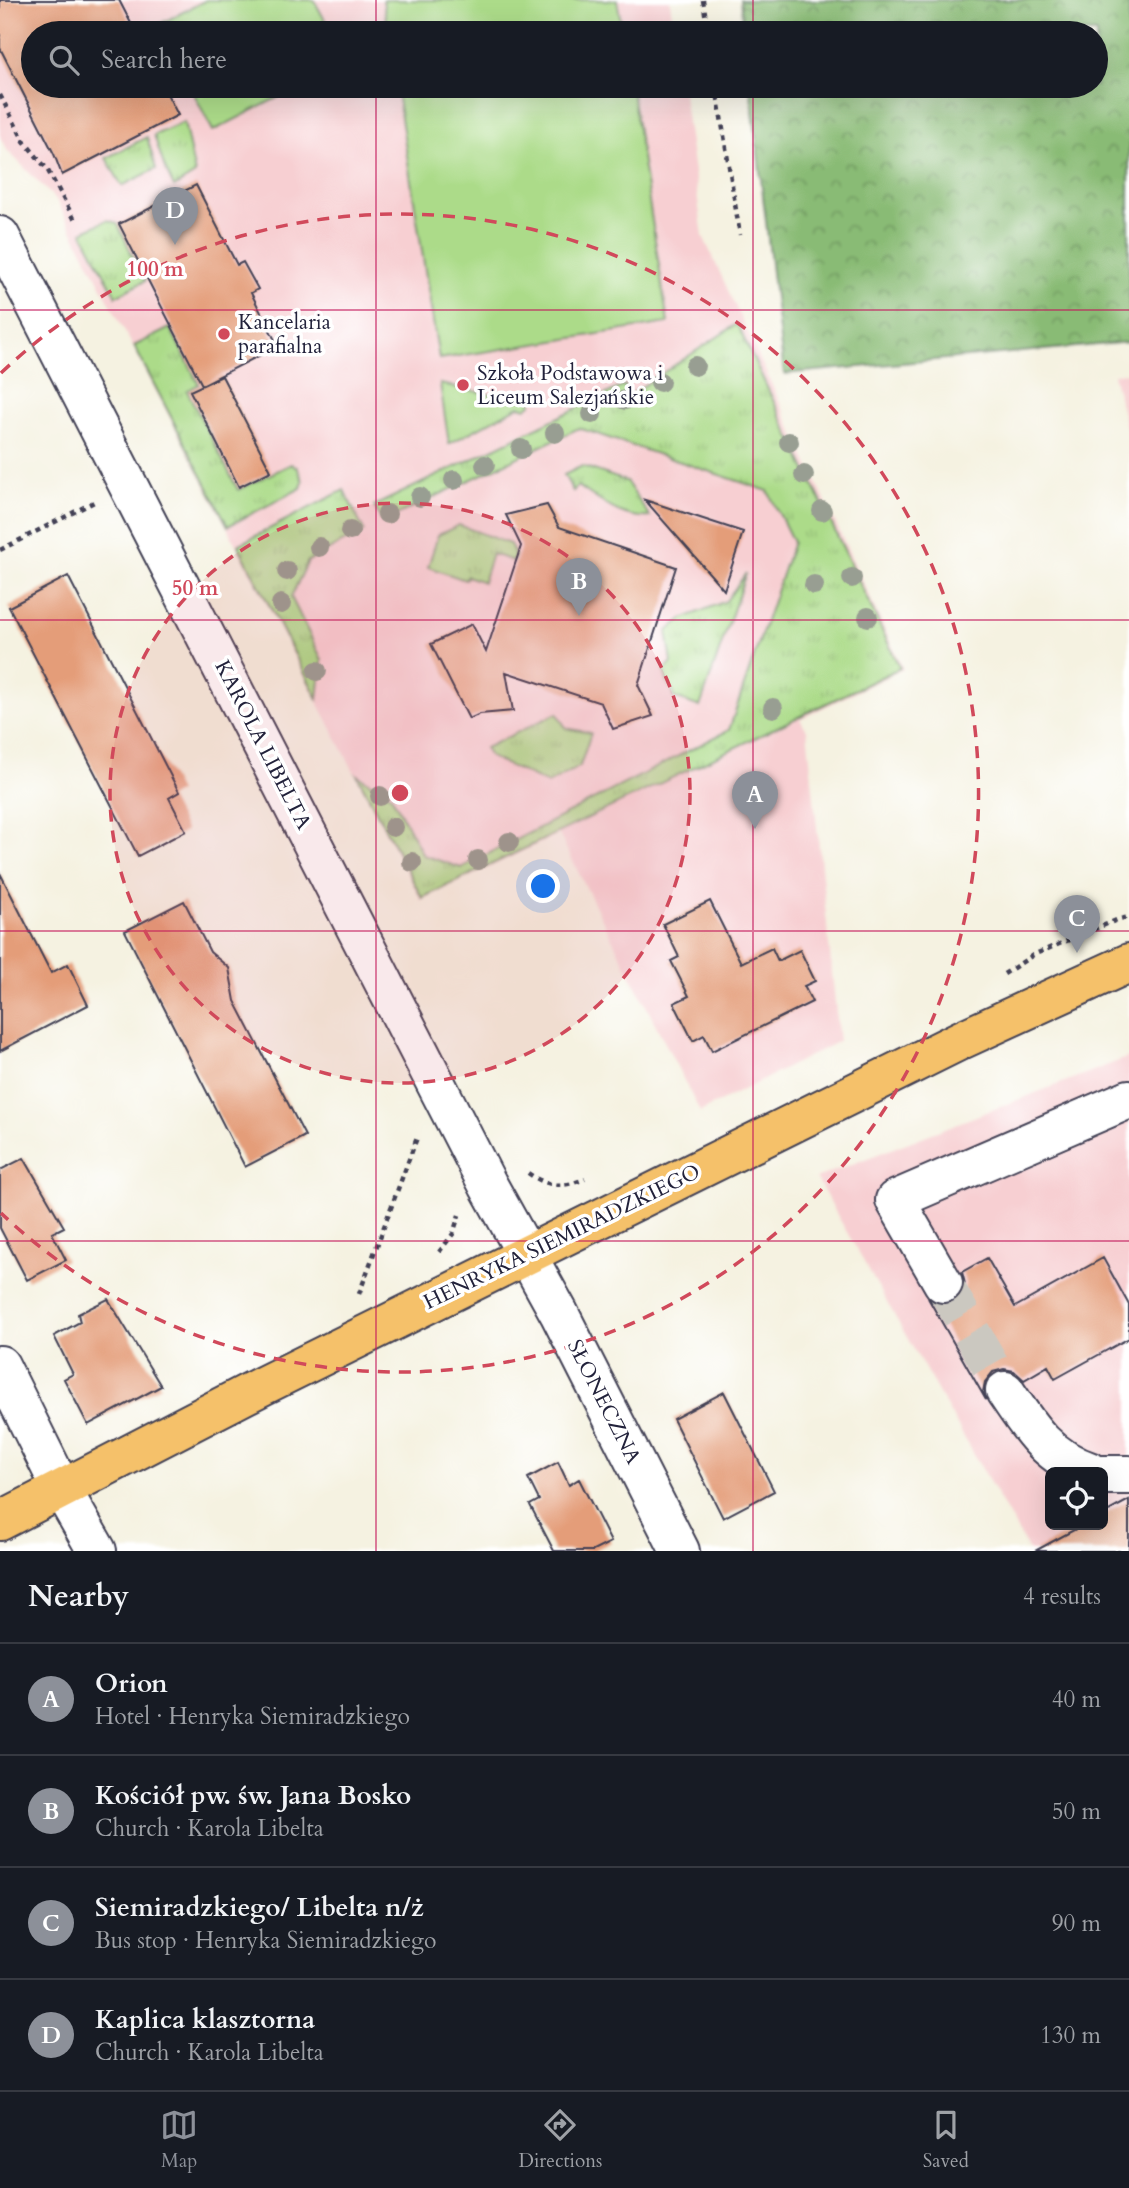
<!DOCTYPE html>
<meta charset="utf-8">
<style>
:root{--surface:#171b24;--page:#242831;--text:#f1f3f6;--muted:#9ea1a6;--line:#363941;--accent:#8c9099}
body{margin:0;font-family:Cardo,serif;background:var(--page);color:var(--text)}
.controls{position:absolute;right:21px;bottom:21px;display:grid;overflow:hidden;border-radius:10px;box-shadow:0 7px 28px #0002}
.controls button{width:63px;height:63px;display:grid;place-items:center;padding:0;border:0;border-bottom:2px solid var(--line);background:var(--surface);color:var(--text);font:35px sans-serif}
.you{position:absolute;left:544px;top:887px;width:24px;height:24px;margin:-18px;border:5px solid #fff;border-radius:50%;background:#1a73e8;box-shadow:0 0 0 10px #1a73e833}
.badge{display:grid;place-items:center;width:46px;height:46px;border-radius:50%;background:var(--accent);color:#fff;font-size:23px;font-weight:700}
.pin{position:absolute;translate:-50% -58px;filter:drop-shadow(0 2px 4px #0008)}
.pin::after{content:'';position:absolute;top:37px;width:24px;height:21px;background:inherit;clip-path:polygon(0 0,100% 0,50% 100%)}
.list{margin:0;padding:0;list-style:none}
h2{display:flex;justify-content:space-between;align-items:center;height:91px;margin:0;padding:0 28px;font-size:30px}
h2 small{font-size:23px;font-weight:400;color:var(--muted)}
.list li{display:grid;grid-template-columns:46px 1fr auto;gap:21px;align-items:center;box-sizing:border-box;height:112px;padding:0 28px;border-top:2px solid var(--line)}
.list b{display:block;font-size:26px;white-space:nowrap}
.list p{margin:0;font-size:23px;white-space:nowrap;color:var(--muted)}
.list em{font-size:23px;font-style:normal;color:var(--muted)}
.icon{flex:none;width:38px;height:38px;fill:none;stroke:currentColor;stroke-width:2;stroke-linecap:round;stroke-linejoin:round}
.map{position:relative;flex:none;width:1129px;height:1551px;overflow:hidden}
.search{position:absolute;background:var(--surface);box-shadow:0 7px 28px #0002;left:21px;right:21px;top:21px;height:77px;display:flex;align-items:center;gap:18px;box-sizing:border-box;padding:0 24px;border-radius:38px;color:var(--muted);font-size:26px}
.sheet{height:539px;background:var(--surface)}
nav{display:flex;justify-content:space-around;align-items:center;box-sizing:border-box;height:98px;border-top:2px solid var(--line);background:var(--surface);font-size:19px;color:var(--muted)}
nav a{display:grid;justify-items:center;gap:4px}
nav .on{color:var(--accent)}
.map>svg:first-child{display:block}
.built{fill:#f7cfd2;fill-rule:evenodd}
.grass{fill:url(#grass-tufts);stroke:#677e62;stroke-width:2}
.forest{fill:url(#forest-crowns);stroke:#566e58;stroke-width:2}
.park{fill:#acdb89;stroke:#677e62;stroke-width:2}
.building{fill:#e49d79}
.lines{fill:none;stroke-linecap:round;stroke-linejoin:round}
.minor-tunnel{stroke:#cbc8c0;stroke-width:38;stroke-dasharray:38 19;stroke-linecap:butt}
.minor-casing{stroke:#424154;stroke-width:42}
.major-casing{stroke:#424154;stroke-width:42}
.path{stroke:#424154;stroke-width:4.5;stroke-dasharray:5 5;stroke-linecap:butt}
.minor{stroke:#fff;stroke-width:38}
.major{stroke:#f5c16b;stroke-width:38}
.tree{fill:#989e92}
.grid{fill:none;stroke:#c2185b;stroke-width:2;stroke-opacity:0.55}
.ring{fill:none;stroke:#d1495b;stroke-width:3.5;stroke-dasharray:12 9}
.poi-dot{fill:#d1495b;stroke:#fff;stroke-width:2.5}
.labels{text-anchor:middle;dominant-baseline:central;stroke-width:7;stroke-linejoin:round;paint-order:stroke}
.poi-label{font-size:21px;fill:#22223b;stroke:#fff;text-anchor:start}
.street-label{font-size:21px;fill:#22223b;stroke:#fff}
.centre{fill:#d1495b;stroke:#fff;stroke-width:3.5}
.ring-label{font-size:21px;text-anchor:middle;font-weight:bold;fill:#d1495b;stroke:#fff;stroke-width:7;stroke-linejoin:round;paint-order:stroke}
</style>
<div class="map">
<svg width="1129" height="1551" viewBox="0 0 1129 1551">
<defs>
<pattern id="grass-tufts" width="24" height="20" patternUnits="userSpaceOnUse" patternTransform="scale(1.75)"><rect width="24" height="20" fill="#acdb89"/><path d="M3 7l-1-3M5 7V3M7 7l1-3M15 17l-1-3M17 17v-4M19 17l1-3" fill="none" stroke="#94bc77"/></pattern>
<pattern id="forest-crowns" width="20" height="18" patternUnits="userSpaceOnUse" patternTransform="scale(1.75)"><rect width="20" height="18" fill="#89bb75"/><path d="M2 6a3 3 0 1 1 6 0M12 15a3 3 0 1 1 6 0" fill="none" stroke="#709861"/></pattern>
</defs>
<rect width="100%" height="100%" fill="#fff"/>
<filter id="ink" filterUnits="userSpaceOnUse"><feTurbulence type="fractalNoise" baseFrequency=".0143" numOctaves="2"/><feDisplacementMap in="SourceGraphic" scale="14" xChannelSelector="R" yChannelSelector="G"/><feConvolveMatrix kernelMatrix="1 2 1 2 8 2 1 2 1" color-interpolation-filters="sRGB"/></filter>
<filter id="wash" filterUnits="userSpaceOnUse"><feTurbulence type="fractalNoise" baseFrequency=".00686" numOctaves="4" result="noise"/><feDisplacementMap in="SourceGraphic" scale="28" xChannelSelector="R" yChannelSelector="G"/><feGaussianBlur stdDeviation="1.57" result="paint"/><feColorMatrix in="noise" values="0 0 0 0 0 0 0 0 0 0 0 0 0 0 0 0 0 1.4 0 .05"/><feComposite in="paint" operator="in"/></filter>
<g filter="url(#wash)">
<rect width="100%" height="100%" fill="#f5f2e1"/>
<path class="built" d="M 0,0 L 670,0 L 674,33 L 33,33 L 33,86 L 682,86 L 703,236 L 903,669 L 800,719 L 807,730 L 839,1041 L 700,1112 L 559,834 L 421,900 L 57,201 L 7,150 L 0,137 Z
M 1129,373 L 1129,438 L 1113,374 Z
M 1129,1057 L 1129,1551 L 1029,1551 L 816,1178 ZM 1050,1472 L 1103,1472 L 1103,1525 L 1050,1525 Z"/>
<path class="grass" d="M 184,122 L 195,174 L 174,187 L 164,166 L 154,135 Z
M 147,137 L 156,169 L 122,186 L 106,158 Z
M 107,220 L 117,223 L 145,281 L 116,296 L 82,232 Z
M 737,324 L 900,668 L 422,898 L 357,775 L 391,795 L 423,855 L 461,868 L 729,730 L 793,542 L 768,491 L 579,428 L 382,522 L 374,506 L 625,385 L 628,396 Z
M 170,328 L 199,384 L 187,391 L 238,490 L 291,464 L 297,467 L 303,481 L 301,488 L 228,526 L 134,346 Z
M 582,466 L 626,481 L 650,517 C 622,520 601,501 578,486 L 573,491 L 564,475 Z
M 344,490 L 364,531 L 308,561 L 291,597 L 322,660 L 318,699 L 238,545 Z
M 459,525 L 510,544 L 515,555 L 513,561 L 492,554 L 483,582 L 467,576 L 465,580 L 428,567 L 438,535 Z
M 746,573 L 700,707 L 673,697 L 674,693 L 668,684 L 664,671 L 672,663 L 667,632 L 682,619 L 726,601 Z
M 557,713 L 566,728 L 591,733 L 580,766 L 548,784 L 490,757 L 485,748 Z"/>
<path class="forest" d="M 740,0 L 1129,0 L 1129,342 L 784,374 L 750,86 L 1096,86 L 1096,33 L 744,33 Z"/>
<path class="park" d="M 206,0 L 314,0 L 332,33 L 163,33 L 158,25 Z
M 383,0 L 617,0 L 623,33 L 388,33 Z
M 190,86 L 300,86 L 213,131 Z
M 396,86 L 631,86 L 668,323 L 439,359 Z
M 440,384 L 518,400 L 525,396 L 529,396 L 532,403 L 526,408 L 519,406 L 449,444 Z"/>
<g id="blocks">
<path class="building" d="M 0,0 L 119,0 L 136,33 L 33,33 L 33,86 L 163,86 L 178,115 L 62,175 L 54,154 L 0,48 Z
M 196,185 L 237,265 L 243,262 L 258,289 L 251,293 L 278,346 L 202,385 L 119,224 Z
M 222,376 L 271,471 L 239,487 L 190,391 Z
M 645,500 L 743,532 L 724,590 Z
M 547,505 L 559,527 L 676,567 L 638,685 L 653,716 L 613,729 L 601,703 L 506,672 L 513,711 L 480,714 L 469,719 L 431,644 L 472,624 L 486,652 L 521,546 L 506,515 Z
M 68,576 L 179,792 L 169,798 L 186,831 L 138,856 L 9,607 Z
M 0,873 L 51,973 L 68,964 L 88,1005 L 0,1051 Z
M 184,901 L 210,952 L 229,968 L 235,1001 L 305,1136 L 245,1167 L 125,931 Z
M 710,901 L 741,963 L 772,948 L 778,961 L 800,950 L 815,981 L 804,986 L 812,1002 L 712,1051 L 704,1035 L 693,1041 L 674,1003 L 689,996 L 671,961 L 679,957 L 663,924 Z
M 24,1158 L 64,1227 L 52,1233 L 66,1260 L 27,1280 L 0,1228 L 0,1170 Z
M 987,1258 L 1015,1307 L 1103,1258 L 1129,1305 L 1129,1338 L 1055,1379 L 1048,1366 L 1024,1380 L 1014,1371 L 1004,1369 L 993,1372 L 985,1382 L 983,1392 L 986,1400 L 928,1298 L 933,1302 L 942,1305 L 955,1302 L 962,1294 L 965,1284 L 962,1272 Z
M 108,1299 L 161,1386 L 88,1425 L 64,1379 L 73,1374 L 54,1336 L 80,1322 L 78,1314 Z
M 724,1392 L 774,1491 L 723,1518 L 673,1419 Z
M 558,1462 L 569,1485 L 579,1479 L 611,1542 L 593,1551 L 554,1551 L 530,1505 L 539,1500 L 528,1478 Z
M 1129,1500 L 1129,1551 L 1035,1551 L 1083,1525 L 1103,1525 L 1103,1514 Z"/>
</g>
</g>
<g filter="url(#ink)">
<use href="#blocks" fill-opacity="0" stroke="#424154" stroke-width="2"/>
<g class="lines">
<path class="minor-tunnel" d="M 943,1283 L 1005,1391"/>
<g class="minor-casing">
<path id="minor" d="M 0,236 L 488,1185 L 559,1313 L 680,1551
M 943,1283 L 895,1200 L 1129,1099
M 0,1365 L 62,1490 L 97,1551
M 1005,1391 C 1029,1427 1047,1457 1091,1472
M 1103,1475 L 1129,1475"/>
</g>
<g class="major-casing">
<path id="major" d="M 0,1521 L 262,1386 L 961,1040 L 1129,963"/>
</g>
<path class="path" d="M 703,0 L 708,33
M 716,86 L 740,235
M 0,95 L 24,141 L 47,169 L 76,222
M 0,550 L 94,502
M 1004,974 L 1033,955 L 1119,919 L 1129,917
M 528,1173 C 548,1187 562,1188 585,1179
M 439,1252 L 453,1234 L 459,1215
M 359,1294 L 418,1135"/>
<use href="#minor" class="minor"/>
<use href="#major" class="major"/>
</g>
<g class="tree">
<circle cx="695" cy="366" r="10"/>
<circle cx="660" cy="382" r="10"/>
<circle cx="625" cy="400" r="10"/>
<circle cx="592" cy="414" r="10"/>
<circle cx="555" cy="433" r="10"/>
<circle cx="789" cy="442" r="10"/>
<circle cx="521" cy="449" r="10"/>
<circle cx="485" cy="465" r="10"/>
<circle cx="804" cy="475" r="10"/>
<circle cx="454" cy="480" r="10"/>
<circle cx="420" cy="497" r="10"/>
<circle cx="822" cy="511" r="10"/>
<circle cx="387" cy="514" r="10"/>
<circle cx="350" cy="531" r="10"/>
<circle cx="319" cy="547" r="10"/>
<circle cx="287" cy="571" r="10"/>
<circle cx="852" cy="578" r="10"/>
<circle cx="814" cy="585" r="10"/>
<circle cx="281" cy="604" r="10"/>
<circle cx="868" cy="617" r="10"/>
<circle cx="317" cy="671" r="10"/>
<circle cx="773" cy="708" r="10"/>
<circle cx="380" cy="796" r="10"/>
<circle cx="393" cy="827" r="10"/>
<circle cx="509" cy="842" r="10"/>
<circle cx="478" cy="860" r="10"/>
<circle cx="412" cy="862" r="10"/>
</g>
</g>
<path class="grid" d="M 376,0 L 376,33M 753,0 L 753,33M 376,86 L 376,1551M 753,86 L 753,1551M 0,310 L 1129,310M 0,620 L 1129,620M 0,931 L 1129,931M 0,1241 L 1129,1241"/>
<circle cx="400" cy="793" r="290" fill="#d1495b" fill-opacity=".12"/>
<g class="ring">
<circle cx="400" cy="793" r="290"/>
<path d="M1 373A579 579 0 1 1 1 1213"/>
</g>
<g class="poi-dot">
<circle cx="224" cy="334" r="7"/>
<circle cx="463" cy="385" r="7"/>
</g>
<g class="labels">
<g class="poi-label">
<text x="238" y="322">Kancelaria<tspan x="238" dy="24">parafialna</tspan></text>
<text x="477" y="373">Szkoła Podstawowa i<tspan x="477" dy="24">Liceum Salezjańskie</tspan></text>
</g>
<g class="street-label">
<text transform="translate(263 745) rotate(63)">KAROLA LIBELTA</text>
<text transform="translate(562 1237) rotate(-26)">HENRYKA SIEMIRADZKIEGO</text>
<text transform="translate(604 1402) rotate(63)">SŁONECZNA</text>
</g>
</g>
<circle cx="400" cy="793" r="10" class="centre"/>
<g class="ring-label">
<text x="155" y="276">100 m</text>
<text x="195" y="595">50 m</text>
</g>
</svg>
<div class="controls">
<button><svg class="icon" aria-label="locate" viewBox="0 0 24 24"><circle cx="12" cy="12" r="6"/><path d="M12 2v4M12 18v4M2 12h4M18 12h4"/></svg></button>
</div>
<div class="you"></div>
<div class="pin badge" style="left:755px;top:829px">A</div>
<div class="pin badge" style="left:579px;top:616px">B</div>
<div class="pin badge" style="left:1077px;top:953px">C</div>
<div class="pin badge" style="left:175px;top:245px">D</div>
<div class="search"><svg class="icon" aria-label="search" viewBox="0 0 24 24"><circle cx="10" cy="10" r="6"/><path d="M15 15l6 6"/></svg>Search here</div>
</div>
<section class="sheet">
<h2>Nearby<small>4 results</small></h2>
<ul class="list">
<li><span class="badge">A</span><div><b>Orion</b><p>Hotel · Henryka Siemiradzkiego</p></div><em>40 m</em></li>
<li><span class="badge">B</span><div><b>Kościół pw. św. Jana Bosko</b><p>Church · Karola Libelta</p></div><em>50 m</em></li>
<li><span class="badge">C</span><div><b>Siemiradzkiego/ Libelta n/ż</b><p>Bus stop · Henryka Siemiradzkiego</p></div><em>90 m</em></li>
<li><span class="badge">D</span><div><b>Kaplica klasztorna</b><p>Church · Karola Libelta</p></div><em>130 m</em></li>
</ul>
</section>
<nav>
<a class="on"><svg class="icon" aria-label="map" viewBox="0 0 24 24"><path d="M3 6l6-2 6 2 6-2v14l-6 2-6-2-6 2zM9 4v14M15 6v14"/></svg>Map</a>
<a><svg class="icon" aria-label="directions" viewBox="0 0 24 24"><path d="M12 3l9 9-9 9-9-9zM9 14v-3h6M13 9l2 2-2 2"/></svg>Directions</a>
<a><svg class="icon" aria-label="saved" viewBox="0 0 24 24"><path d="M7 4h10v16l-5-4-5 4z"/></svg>Saved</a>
</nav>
